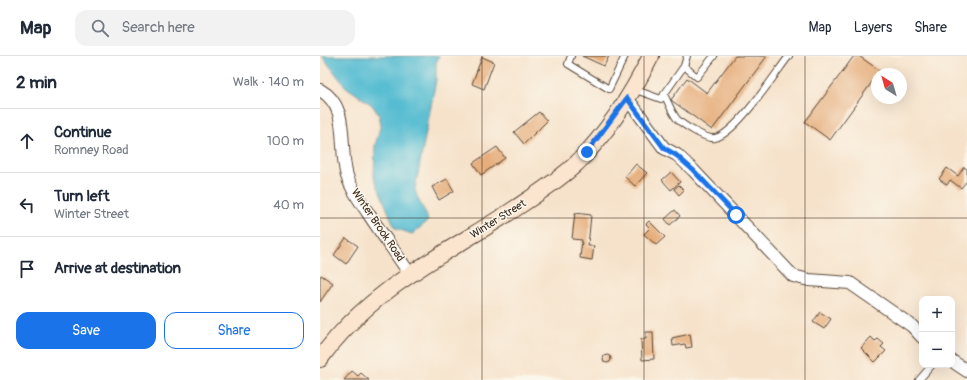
<!DOCTYPE html>
<meta charset="utf-8">
<style>
:root{--surface:#fff;--page:#f2f2f3;--text:#1f2937;--muted:#747a83;--line:#e0e1e3;--accent:#1a73e8}
body{margin:0;font-family:Pangolin,sans-serif;background:var(--page);color:var(--text)}
.controls{position:absolute;right:12px;bottom:12px;display:grid;overflow:hidden;border-radius:8px;box-shadow:0 4px 16px #0002}
.controls button{width:36px;height:36px;display:grid;place-items:center;padding:0;border:0;border-bottom:1px solid var(--line);background:var(--surface);color:var(--text);font:20px sans-serif}
.compass{position:absolute;left:551px;top:12px;width:36px;height:36px;border-radius:50%;background:var(--surface);box-shadow:0 4px 16px #0002;rotate:323deg}
.stop{position:absolute;width:12px;height:12px;margin:-9px;border:3px solid #1a73e8;border-radius:50%;background:#fff}
.stop.end{background:#1a73e8;border-color:#fff;box-shadow:0 1px 4px #0008}
.list{margin:0;padding:0;list-style:none}
h2{display:flex;justify-content:space-between;align-items:center;height:52px;margin:0;padding:0 16px;font-size:17px}
h2 small{font-size:13px;font-weight:400;color:var(--muted)}
.list li{display:grid;grid-template-columns:26px 1fr auto;gap:12px;align-items:center;box-sizing:border-box;height:64px;padding:0 16px;border-top:1px solid var(--line)}
.list b{display:block;font-size:15px;white-space:nowrap}
.list p{margin:0;font-size:13px;white-space:nowrap;color:var(--muted)}
.list em{font-size:13px;font-style:normal;color:var(--muted)}
.actions{display:flex;gap:8px;padding:12px 16px}
.actions a{flex:1;padding:9px 0;border:1px solid var(--accent);border-radius:12px;text-align:center;font-size:14px;color:var(--accent)}
.actions .main{background:var(--accent);color:#fff}
.icon{flex:none;width:22px;height:22px;fill:none;stroke:currentColor;stroke-width:2;stroke-linecap:round;stroke-linejoin:round}
.map{position:relative;flex:none;width:647px;height:324px;overflow:hidden}
header{display:flex;align-items:center;gap:24px;box-sizing:border-box;height:56px;padding:0 20px;background:var(--surface);border-bottom:1px solid var(--line)}
header strong{font-size:19px}
nav{display:flex;gap:22px;margin-inline-start:auto;font-size:14px}
.search{width:280px;height:36px;background:var(--page);display:flex;align-items:center;gap:10px;box-sizing:border-box;padding:0 14px;border-radius:12px;color:var(--muted);font-size:15px}
main{display:flex}
aside{flex:1;background:var(--surface)}
.map>svg:first-child{display:block}
.water{fill:#54bcd1;stroke:#487378}
.building{fill:#e6ae7b}
.lines{fill:none;stroke-linecap:round;stroke-linejoin:round}
.lane-casing{stroke:#574638;stroke-width:8}
.street-casing{stroke:#574638;stroke-width:14}
.secondary-casing{stroke:#574638;stroke-width:18}
.lane{stroke:#fff;stroke-width:6}
.street{stroke:#fff;stroke-width:12}
.secondary{stroke:#fce5cf;stroke-width:16}
.route{stroke:#1a73e8;stroke-width:5}
.grid{fill:none;stroke:#3b2a1e;stroke-width:1;stroke-opacity:0.55}
.labels{text-anchor:middle;dominant-baseline:central;stroke-width:3;stroke-linejoin:round;paint-order:stroke}
.street-label{font-size:11px;fill:#3b2a1e;stroke:#fbf7ec}
</style>
<header>
<strong>Map</strong>
<div class="search"><svg class="icon" aria-label="search" viewBox="0 0 24 24"><circle cx="10" cy="10" r="6"/><path d="M15 15l6 6"/></svg>Search here</div>
<nav><a>Map</a><a>Layers</a><a>Share</a></nav>
</header>
<main>
<aside>
<h2>2 min<small>Walk · 140 m</small></h2>
<ul class="list">
<li><svg class="icon" aria-label="ahead" viewBox="0 0 24 24"><path d="M12 20V5M6 11l6-6 6 6"/></svg><div><b>Continue</b><p>Romney Road</p></div><em>100 m</em></li>
<li><svg class="icon" aria-label="left" viewBox="0 0 24 24"><path d="M17 20v-9H6M10 6l-5 5 5 5"/></svg><div><b>Turn left</b><p>Winter Street</p></div><em>40 m</em></li>
<li><svg class="icon" aria-label="arrive" viewBox="0 0 24 24"><path d="M6 21V4h12l-3 4 3 4H6"/></svg><div><b>Arrive at destination</b></div></li>
</ul>
<div class="actions"><a class="main">Save</a><a>Share</a></div>
</aside>
<div class="map">
<svg width="647" height="324" viewBox="0 0 647 324">
<rect width="100%" height="100%" fill="#fbf7ec"/>
<filter id="ink" filterUnits="userSpaceOnUse"><feTurbulence type="fractalNoise" baseFrequency=".025" numOctaves="2"/><feDisplacementMap in="SourceGraphic" scale="8" xChannelSelector="R" yChannelSelector="G"/><feConvolveMatrix kernelMatrix="1 2 1 2 8 2 1 2 1" color-interpolation-filters="sRGB"/></filter>
<filter id="wash" filterUnits="userSpaceOnUse"><feTurbulence type="fractalNoise" baseFrequency=".012" numOctaves="4" result="noise"/><feDisplacementMap in="SourceGraphic" scale="16" xChannelSelector="R" yChannelSelector="G"/><feGaussianBlur stdDeviation="0.9" result="paint"/><feColorMatrix in="noise" values="0 0 0 0 0 0 0 0 0 0 0 0 0 0 0 0 0 1.4 0 .05"/><feComposite in="paint" operator="in"/></filter>
<g filter="url(#wash)">
<rect width="100%" height="100%" fill="#f6e2ca"/>
<path class="water" d="M 2,0 L 119,0 L 116,7 L 116,24 L 95,133 C 98,148 105,151 108,165 L 92,178 L 75,172 L 54,121 L 55,90 L 61,68 L 59,59 L 52,49 L 26,31 Z"/>
<g id="blocks">
<path class="building" d="M 262,0 L 289,0 L 284,10 Z
M 415,0 L 447,0 L 392,74 L 351,44 L 367,22 L 387,37 Z
M 534,0 L 539,0 L 560,15 L 510,84 L 485,66 Z
M 162,1 L 174,6 L 164,33 L 152,28 Z
M 219,56 L 227,65 L 204,88 L 194,76 Z
M 177,91 L 185,102 L 161,119 L 153,107 Z
M 316,108 L 327,117 L 315,130 L 305,121 Z
M 644,111 L 647,113 L 647,127 L 646,126 L 641,132 L 630,124 L 627,129 L 619,123 L 627,112 L 638,120 Z
M 351,116 L 360,126 L 351,134 L 342,124 Z
M 127,123 L 134,135 L 119,144 L 112,131 Z
M 359,129 L 364,134 L 359,139 L 354,133 Z
M 355,154 L 360,160 L 350,169 L 345,163 Z
M 255,157 L 271,159 L 268,190 L 274,190 L 272,204 L 260,202 L 262,184 L 252,183 Z
M 329,165 L 345,181 L 336,189 L 324,178 L 330,172 L 326,168 Z
M 26,182 L 38,190 L 26,208 L 14,199 Z
M 1,219 L 13,227 L 0,246 L 0,221 Z
M 500,256 L 511,263 L 504,273 L 493,266 Z
M 326,276 L 333,276 L 334,303 L 322,304 L 321,283 L 326,283 Z
M 370,278 L 372,291 L 366,292 L 365,288 L 353,290 L 352,282 Z
M 551,281 L 555,285 L 558,283 L 564,288 L 561,291 L 566,295 L 555,306 L 541,292 Z
M283 303a4 4 0 1 1 8 0a4 4 0 1 1-8 0Z
M 32,315 L 38,320 L 41,317 L 49,324 L 24,324 Z"/>
</g>
</g>
<g filter="url(#ink)">
<use href="#blocks" fill-opacity="0" stroke="#574638" stroke-width="1"/>
<g class="lines">
<g class="lane-casing">
<path id="lane" d="M 251,0 L 248,8 L 289,33 L 305,0
M 364,10 L 367,0
M 313,33 L 341,43 L 364,10 L 377,21 L 394,0
M 344,38 C 348,46 352,57 357,63 C 363,69 387,84 395,82 C 416,78 455,18 469,0
M 599,324 L 612,309"/>
</g>
<g class="street-casing">
<path id="street" d="M 0,34 C 31,51 18,90 27,120 C 31,133 40,145 48,157 C 61,177 76,197 89,217
M 307,42 L 344,92 L 357,99 L 373,114 L 473,220 L 489,224 L 530,227 L 592,270 L 602,281
M 632,305 L 647,315"/>
</g>
<g class="secondary-casing">
<path id="secondary" d="M 0,303 C 50,232 126,198 196,152 C 217,138 239,124 257,107 C 287,77 312,38 331,0"/>
</g>
<use href="#lane" class="lane"/>
<use href="#street" class="street"/>
<use href="#secondary" class="secondary"/>
</g>
</g>
<g class="lines" filter="url(#ink)">
<path class="route" d="M 267,96 L 307,42 L 344,92 L 356,99 L 373,114 L 416,159"/>
</g>
<path class="grid" d="M 162,0 L 162,324M 324,0 L 324,324M 485,0 L 485,324M 0,162 L 647,162"/>
<g class="labels">
<g class="street-label">
<text transform="translate(178 163) rotate(-32)">Winter Street</text>
<text transform="translate(58 169) rotate(56)">Winter Brook Road</text>
</g>
</g>
</svg>
<div class="controls">
<button>+</button>
<button>−</button>
</div>
<svg class="compass" viewBox="-18 -18 36 36"><path d="M0-13l5 13h-10z" fill="#e53935"/><path d="M0 13l5-13h-10z" fill="#747a83"/></svg>
<div class="stop" style="left:416px;top:159px"></div>
<div class="stop end" style="left:267px;top:96px"></div>
</div>
</main>
